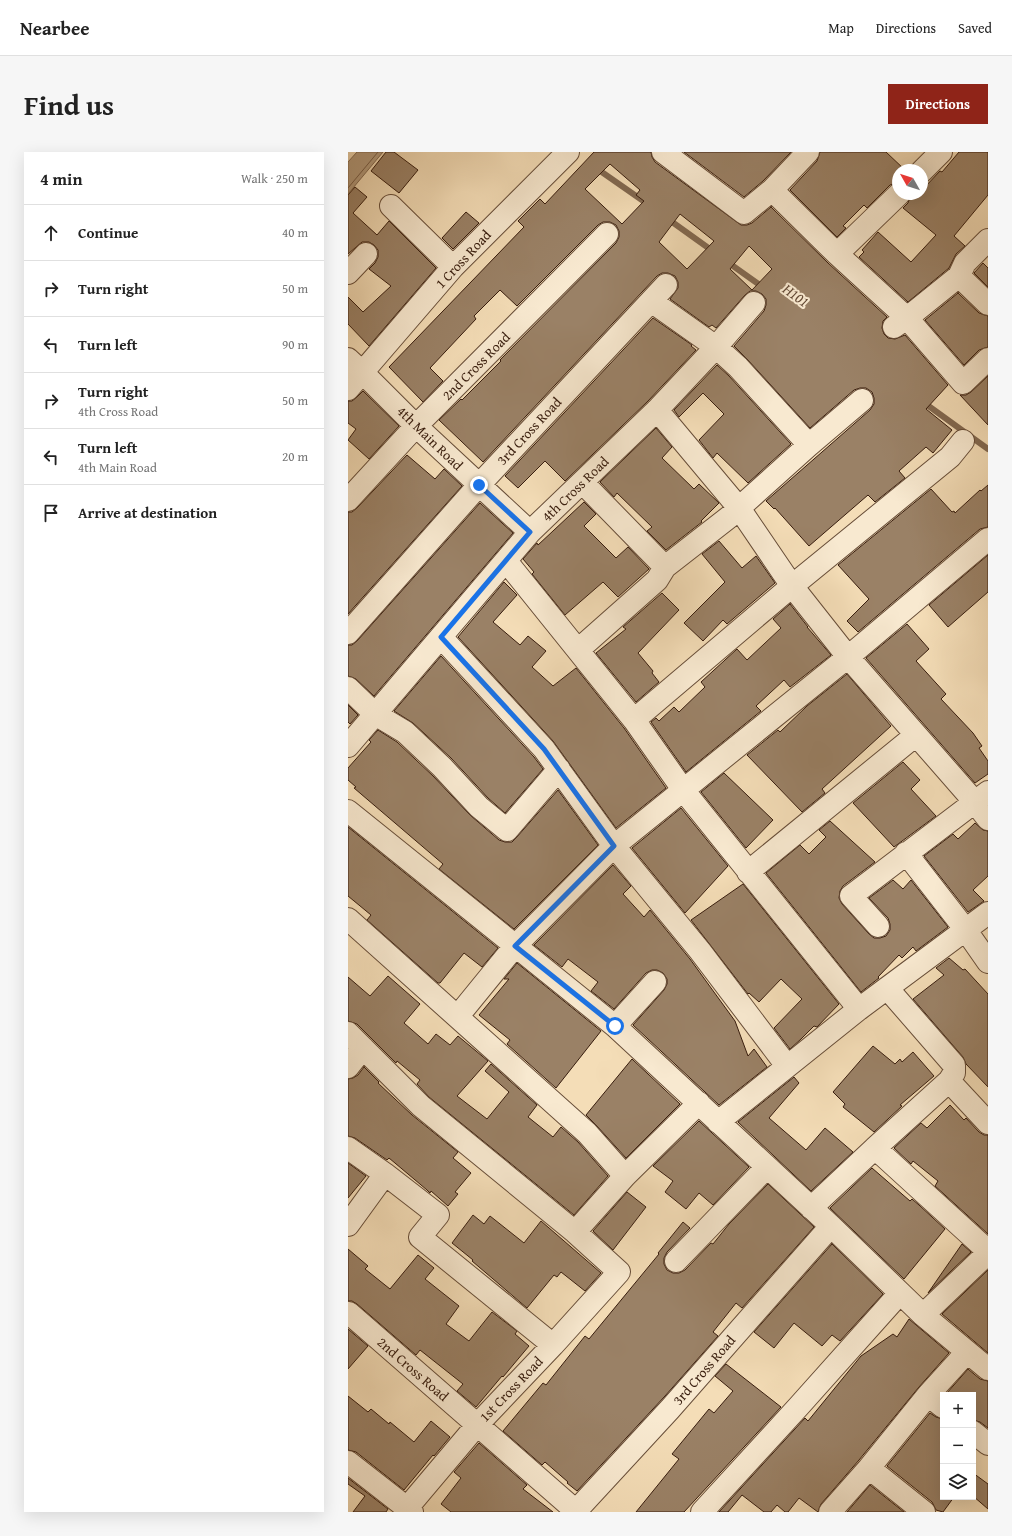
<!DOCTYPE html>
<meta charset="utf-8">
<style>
:root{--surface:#fff;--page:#f6f6f6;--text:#222;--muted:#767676;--line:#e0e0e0;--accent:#8f2418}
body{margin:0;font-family:"Gentium Book Plus",serif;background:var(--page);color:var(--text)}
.controls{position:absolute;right:12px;bottom:12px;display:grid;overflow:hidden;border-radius:0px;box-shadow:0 4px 16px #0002}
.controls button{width:36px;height:36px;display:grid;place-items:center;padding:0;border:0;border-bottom:1px solid var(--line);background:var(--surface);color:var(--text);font:20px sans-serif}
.compass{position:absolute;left:544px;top:12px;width:36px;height:36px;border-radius:50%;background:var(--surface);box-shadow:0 4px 16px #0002;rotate:309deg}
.stop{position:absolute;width:12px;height:12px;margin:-9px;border:3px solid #1a73e8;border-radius:50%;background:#fff}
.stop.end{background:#1a73e8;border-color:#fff;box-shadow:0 1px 4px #0008}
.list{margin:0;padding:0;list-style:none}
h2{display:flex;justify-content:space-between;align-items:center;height:52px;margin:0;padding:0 16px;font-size:17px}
h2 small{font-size:13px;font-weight:400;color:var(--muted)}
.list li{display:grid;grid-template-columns:26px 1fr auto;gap:12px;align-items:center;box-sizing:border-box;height:56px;padding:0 16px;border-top:1px solid var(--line)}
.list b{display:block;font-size:15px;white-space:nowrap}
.list p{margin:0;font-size:13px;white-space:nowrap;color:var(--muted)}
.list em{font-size:13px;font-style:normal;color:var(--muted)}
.icon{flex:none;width:22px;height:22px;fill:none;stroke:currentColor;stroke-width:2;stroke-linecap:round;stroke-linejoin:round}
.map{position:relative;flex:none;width:640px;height:1360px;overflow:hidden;border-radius:0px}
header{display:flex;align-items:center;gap:24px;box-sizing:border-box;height:56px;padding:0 20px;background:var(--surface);border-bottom:1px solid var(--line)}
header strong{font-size:19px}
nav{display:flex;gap:22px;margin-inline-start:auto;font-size:14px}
.intro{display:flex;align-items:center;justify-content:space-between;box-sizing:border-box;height:96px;padding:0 24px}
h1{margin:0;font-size:28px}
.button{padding:10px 18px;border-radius:0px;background:var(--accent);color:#fff;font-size:14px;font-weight:700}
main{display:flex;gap:24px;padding:0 24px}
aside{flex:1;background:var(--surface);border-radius:0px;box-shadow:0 4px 16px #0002}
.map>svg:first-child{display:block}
.water{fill:#b49c7e;stroke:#826951}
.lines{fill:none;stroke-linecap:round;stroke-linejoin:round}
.shore{stroke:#765c46;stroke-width:1}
.stream{stroke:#826951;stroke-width:6}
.building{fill:#9a8166;stroke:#381d0e;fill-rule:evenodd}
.minor-casing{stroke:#674d38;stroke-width:24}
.minor{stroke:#f8e9d0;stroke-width:22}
.route{stroke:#1a73e8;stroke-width:5}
.labels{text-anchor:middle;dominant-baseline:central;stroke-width:4;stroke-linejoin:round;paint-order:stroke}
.street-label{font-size:14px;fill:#381d0e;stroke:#f8e9d0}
.water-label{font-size:15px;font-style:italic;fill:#634935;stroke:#f8e9d0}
</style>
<header>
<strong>Nearbee</strong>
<nav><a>Map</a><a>Directions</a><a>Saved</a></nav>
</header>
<div class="intro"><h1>Find us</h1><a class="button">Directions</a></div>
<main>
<aside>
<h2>4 min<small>Walk · 250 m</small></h2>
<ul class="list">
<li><svg class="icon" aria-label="ahead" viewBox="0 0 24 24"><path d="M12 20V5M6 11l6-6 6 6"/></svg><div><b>Continue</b></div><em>40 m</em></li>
<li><svg class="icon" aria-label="right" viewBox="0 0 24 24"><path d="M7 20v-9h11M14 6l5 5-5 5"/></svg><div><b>Turn right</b></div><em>50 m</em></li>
<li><svg class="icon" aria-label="left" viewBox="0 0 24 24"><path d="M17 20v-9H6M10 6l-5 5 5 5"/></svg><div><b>Turn left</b></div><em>90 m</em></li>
<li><svg class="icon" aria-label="right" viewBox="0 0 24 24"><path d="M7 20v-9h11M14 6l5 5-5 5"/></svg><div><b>Turn right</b><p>4th Cross Road</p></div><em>50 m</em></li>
<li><svg class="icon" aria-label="left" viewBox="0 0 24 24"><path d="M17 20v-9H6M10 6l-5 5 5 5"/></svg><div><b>Turn left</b><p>4th Main Road</p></div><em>20 m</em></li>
<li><svg class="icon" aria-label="arrive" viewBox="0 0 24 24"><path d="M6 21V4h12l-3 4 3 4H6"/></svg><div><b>Arrive at destination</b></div></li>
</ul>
</aside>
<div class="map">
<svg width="640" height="1360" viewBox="0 0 640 1360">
<rect width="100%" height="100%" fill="#f4ddb7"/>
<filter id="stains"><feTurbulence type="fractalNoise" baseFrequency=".005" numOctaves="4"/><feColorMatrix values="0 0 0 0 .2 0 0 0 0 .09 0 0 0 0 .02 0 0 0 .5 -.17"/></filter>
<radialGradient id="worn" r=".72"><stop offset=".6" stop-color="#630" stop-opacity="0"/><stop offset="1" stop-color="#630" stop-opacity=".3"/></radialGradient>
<path class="water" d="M 9,0 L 35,0 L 0,42 L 0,10 Z"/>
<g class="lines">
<path class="shore" d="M 0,36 L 30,0"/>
<path class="stream" d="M 248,16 L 301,53
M 320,67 L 366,100
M 378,109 L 416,136
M 575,250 L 640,297"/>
</g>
<path class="building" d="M 38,0 L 46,0 L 70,18 L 51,41 L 23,19 Z
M 246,0 L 303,0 L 304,5 L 307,10 L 393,73 L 399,73 L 404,71 L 423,55 L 480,111 L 539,165 L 535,169 L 534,176 L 536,182 L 540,186 L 547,187 L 557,183 L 600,233 L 578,257 L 604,278 L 585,301 L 578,295 L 551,319 L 557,326 L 527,350 L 520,343 L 461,394 L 427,356 L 426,357 L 418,349 L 522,258 L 526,252 L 526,246 L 524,240 L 518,236 L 512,236 L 506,238 L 462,276 L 399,207 L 386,194 L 416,159 L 418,153 L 418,147 L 414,142 L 408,139 L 402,139 L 397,143 L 368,176 L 364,173 L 361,175 L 322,147 L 330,136 L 330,130 L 327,124 L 320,121 L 314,121 L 309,124 L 135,310 L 91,268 L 113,247 L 114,248 L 153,209 L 152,208 L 268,91 L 271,85 L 271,79 L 268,73 L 262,70 L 255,70 L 250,73 L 169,154 L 152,138 L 126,164 L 128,167 L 82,216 L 95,229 L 75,250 L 41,215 L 176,75 L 170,69 L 192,47 L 197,52 ZM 262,12 L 292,38 L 288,43 L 296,49 L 274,72 L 237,37 ZM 332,62 L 366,89 L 339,117 L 311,90 ZM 401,94 L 424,117 L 404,138 L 382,117 Z
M 336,0 L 443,0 L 415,29 L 396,45 Z
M 472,0 L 538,0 L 557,18 L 550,18 L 550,30 L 542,33 L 519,56 L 516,53 L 495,74 L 498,76 L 489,85 L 442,38 L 469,9 Z
M 611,0 L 640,0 L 640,43 L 606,84 L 617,94 L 608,102 L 601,116 L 560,150 L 511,105 L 516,100 L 514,98 L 530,80 L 563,110 L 588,83 L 555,56 L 560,51 L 563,42 L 574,42 L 574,34 L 576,36 L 592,19 L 594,20 Z
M 7,35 L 19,45 L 5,61 L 29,83 L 41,69 L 88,116 L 21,194 L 0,172 L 0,145 L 15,160 L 43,134 L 21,117 L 27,111 L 30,105 L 30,98 L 26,93 L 21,90 L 14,90 L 0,102 L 0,43 Z
M 118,60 L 131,71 L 105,97 L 94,86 Z
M 635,111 L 640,116 L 640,135 L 626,121 Z
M 610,141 L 631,161 L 640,164 L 640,195 L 631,198 L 616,213 L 577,168 Z
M 305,166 L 344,193 L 343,194 L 348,198 L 300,249 L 217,329 L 197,309 L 170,336 L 157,324 Z
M 369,213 L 381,224 L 443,292 L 400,331 L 369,301 L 365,306 L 351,288 L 376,262 L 355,241 L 331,265 L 326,258 Z
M 640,224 L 640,273 L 612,243 L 618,243 L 623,240 Z
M 15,239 L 51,274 L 21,307 L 0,288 L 8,277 L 0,271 L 0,249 L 4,249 L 9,245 Z
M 308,276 L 324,295 L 314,306 L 346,337 L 351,332 L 371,351 L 353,369 L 354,370 L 318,398 L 299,379 L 304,375 L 269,341 L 266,345 L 252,330 Z
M 59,303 L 87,327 L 96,317 L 114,334 L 0,462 L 0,360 L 4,360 L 9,356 Z
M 640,333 L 640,375 L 632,377 L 510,480 L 499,469 L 521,447 L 490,413 L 583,337 L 604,360 L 606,359 L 607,361 L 632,338 L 633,339 Z
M 236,350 L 248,362 L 236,374 L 268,406 L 280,395 L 301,417 L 270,445 L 255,430 L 217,463 L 184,422 L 186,420 L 175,407 L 189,391 L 190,393 Z
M 132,351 L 165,381 L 26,544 L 8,527 L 0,524 L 0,493 L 4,493 L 9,489 Z
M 371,389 L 394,416 L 408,404 L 427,431 L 379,472 L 375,468 L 355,489 L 336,471 L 377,430 L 354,402 Z
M 640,403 L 640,440 L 600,475 L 581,453 Z
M 156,430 L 169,443 L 145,470 L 172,493 L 180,484 L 198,499 L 184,515 L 205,534 L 228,516 L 276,576 L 318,636 L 268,676 L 205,589 L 110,485 Z
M 314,441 L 331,458 L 290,501 L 305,519 L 304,521 L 311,530 L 288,550 L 248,501 L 278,477 L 275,475 Z
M 442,452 L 460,475 L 459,475 L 483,503 L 442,535 L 436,528 L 408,554 L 413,559 L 338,620 L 303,570 L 308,566 L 311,569 L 326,555 L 331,560 L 357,535 L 353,530 L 389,497 L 399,508 L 433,476 L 425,467 Z
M 559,472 L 581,497 L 568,509 L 598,542 L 593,547 L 625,581 L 634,594 L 631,596 L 640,609 L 640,622 L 627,631 L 518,506 Z
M 93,504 L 186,605 L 195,617 L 157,661 L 140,646 L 103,606 L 65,571 L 46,559 Z
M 499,522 L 543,574 L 474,637 L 477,641 L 454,660 L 399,603 L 430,578 L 432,580 L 459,554 Z
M 0,553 L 10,563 L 2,572 L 0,570 Z
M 30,578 L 49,590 L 85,624 L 122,663 L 151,688 L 157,690 L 164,690 L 168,686 L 210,638 L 250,693 L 166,777 L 91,717 L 95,712 L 6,636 L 8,635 L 0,628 L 0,616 L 23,590 L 21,588 Z
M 555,610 L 572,628 L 563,637 L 588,664 L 546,695 L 505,651 Z
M 376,621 L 425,668 L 398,696 L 353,640 Z
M 333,656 L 380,714 L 337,761 L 284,696 Z
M 482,669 L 527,710 L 495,734 L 492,739 L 491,746 L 494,752 L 521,782 L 526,786 L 532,786 L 538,784 L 542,778 L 542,772 L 540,766 L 521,746 L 545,728 L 555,737 L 563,728 L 600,775 L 568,799 L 565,795 L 554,806 L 551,803 L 530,825 L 531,826 L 513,840 L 418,721 L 452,693 L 461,702 L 478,685 L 471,678 Z
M 627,671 L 635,678 L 640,679 L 640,724 L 625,738 L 636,749 L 620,760 L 576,704 L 605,682 L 610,687 Z
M 0,675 L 150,796 L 134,815 L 116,801 L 92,831 L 90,831 L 19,768 L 23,763 L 0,744 Z
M 265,713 L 283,734 L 275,742 L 296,765 L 302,758 L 342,807 L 387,869 L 400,904 L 406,897 L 419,915 L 371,953 L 285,873 L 316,838 L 319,832 L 319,827 L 315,821 L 309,818 L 304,818 L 298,821 L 266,857 L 243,839 L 250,830 L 220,807 L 214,815 L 186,793 Z
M 395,732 L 491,852 L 469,875 L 466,874 L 453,887 L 442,897 L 426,876 L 454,847 L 433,827 L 411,850 L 401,841 L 400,842 L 343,768 Z
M 601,806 L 615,818 L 617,817 L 640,842 L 640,935 L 618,912 L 615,905 L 565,847 L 596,823 L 588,816 Z
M 169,811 L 253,879 L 208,936 L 159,892 L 162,888 L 131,863 L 161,827 L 156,827 Z
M 40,824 L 72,852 L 56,871 L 80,892 L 88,882 L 102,893 L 110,884 L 140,909 L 109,944 L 139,967 L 161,940 L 137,919 L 143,912 L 189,953 L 180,965 L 205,985 L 213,975 L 230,990 L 260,1024 L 226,1063 L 81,945 L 69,932 L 72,928 L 49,909 L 48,911 L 9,872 L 0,869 L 0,825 L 22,844 Z
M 525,894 L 547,912 L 552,907 L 554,910 L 565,900 L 586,924 L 552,953 L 554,954 L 526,980 L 495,955 L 497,952 L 485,940 Z
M 284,907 L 332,952 L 278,1006 L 248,973 L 238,963 Z
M 16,915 L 31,930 L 30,931 L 64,963 L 110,1000 L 105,1006 L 123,1021 L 107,1040 L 110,1042 L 100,1054 L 83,1039 L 82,1041 L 79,1038 L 41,1006 L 39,1008 L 7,986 L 0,984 L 0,927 L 5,926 L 10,923 Z
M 446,925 L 451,931 L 421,966 L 458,998 L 477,976 L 505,1000 L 463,1039 L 390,970 Z
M 602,953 L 616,968 L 618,966 L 631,980 L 636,983 L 640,983 L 640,1082 L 587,1034 L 590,1029 L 565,1009 L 563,1012 L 546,996 L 573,971 L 579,976 Z
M 351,969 L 401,1015 L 365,1053 L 351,1041 L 338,1057 L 317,1040 L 325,1029 L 305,1014 Z
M 0,1011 L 18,1024 L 0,1046 Z
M 524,1016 L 562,1049 L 564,1047 L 571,1053 L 597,1077 L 556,1127 L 482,1056 Z
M 420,1032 L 466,1075 L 394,1156 L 388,1151 L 365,1180 L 370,1184 L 317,1244 L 229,1339 L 219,1331 L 220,1330 L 197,1310 L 194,1313 L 155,1279 L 195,1231 L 198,1233 L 237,1184 L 241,1187 L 311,1102 L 310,1101 L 335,1070 L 342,1076 L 319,1100 L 316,1106 L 316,1112 L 319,1118 L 325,1121 L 331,1121 L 337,1118 L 363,1091 L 365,1092 L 381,1072 Z
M 279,1040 L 298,1055 L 265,1098 L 245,1079 Z
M 125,1063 L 136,1072 L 142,1064 L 176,1091 L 193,1069 L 253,1121 L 237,1139 L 213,1120 L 209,1125 L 206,1123 L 179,1156 L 124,1109 L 125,1108 L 104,1091 Z
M 484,1092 L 535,1142 L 492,1189 L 484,1183 L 474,1194 L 446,1171 L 426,1196 L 406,1180 Z
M 614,1092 L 623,1100 L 580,1141 Z
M 0,1097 L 20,1114 L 17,1117 L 42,1137 L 70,1103 L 86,1116 L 77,1127 L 111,1154 L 98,1172 L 121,1189 L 144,1160 L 169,1179 L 167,1182 L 181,1194 L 155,1225 L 154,1224 L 128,1255 L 109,1239 L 115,1232 L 72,1198 L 68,1203 L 9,1152 L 4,1149 L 0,1149 Z
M 640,1118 L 640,1201 L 594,1162 Z
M 561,1167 L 601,1201 L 571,1235 L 511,1308 L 473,1352 L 470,1360 L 451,1346 L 440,1360 L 437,1360 L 429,1353 L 423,1360 L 416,1360 L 394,1343 L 380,1360 L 371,1360 L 457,1266 L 460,1269 L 513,1204 L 545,1182 L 549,1185 Z
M 0,1177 L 20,1194 L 0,1217 Z
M 378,1212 L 433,1255 L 336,1360 L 288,1360 L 331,1307 L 324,1302 L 361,1257 L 366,1261 L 385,1239 L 367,1224 Z
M 620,1217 L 632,1227 L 640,1229 L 640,1276 L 632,1270 L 625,1268 L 625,1243 L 600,1243 L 598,1242 Z
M 0,1244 L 20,1260 L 23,1257 L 41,1272 L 42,1270 L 66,1290 L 83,1269 L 102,1285 L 86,1304 L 85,1303 L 56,1338 L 8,1300 L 0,1298 Z
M 582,1261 L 588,1265 L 595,1267 L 595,1345 L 606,1345 L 595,1360 L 588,1358 L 584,1350 L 539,1314 Z
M 131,1291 L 179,1333 L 175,1337 L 205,1360 L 103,1360 L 93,1352 L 113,1326 L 106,1320 Z
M 625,1321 L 640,1332 L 640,1357 L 625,1344 Z
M 0,1326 L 40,1357 L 38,1360 L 5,1360 L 17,1344 L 0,1332 Z
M 522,1333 L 556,1360 L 499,1360 Z"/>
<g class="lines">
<g class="minor-casing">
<path id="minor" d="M 315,0 L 396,61 L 424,38 L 460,0
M 574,19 L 593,0
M 424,38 L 489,102 L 551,42
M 43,54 L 105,115
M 489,102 L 559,166 L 615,231 L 640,207
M 0,121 L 18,102
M 611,124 L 640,152
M 303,149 L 368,195 L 390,215 L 461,293
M 546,175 L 559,166 L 611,124 L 617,111 L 640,88
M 0,207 L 15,221 L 68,274 L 182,380
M 0,237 L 105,115 L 220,0
M 309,258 L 391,356 L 444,434 L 500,505 L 626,649 L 640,667
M 234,330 L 317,415
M 0,348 L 68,274 L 259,82
M 158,409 L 286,568 L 336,639 L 511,857 L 370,970
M 0,481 L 131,333 L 318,133
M 93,485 L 196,597 L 266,694 L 352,799 L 439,914
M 230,498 L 309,428 L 317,415 L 385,362 L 391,356 L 461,293 L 514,248
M 0,536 L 27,562 L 57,580 L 94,615 L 131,655 L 159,678 L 211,617
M 286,568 L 444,434 L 602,305 L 615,289
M 0,594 L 182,380 L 309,258 L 368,195 L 406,151
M 0,659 L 267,874 L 483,1074 L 575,1163 L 640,1217
M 558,701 L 617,777 L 640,810
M 400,720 L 568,583
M 0,767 L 239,981 L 277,1024
M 530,774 L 503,744 L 640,640
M 539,836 L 606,913 L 606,921 L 601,929
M 511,857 L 640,761
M 110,864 L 167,794 L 266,694 L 500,505 L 640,387
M 267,874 L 307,830
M 0,881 L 73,954 L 227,1080 L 271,1120 L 205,1193 L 129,1273 L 59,1356
M 0,915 L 15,896
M 0,996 L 37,1022 L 90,1063 L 72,1085 L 205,1193
M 527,996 L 601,929 L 640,971
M 463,1056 L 527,996 L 640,1099
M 0,1073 L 37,1022
M 227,1080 L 277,1024 L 351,951
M 328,1109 L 418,1016
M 1,1161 L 228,1359
M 575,1163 L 640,1101
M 580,1243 L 595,1255
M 625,1280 L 640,1292
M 0,1310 L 64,1360
M 227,1360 L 322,1257 L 483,1074
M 354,1360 L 451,1254 L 552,1141
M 482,1360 L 521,1316
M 576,1360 L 521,1316 L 580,1243 L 619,1200"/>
</g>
<use href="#minor" class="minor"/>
</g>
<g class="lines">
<path class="route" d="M 131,333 L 182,380 L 93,485 L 196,597 L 266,694 L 167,794 L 267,874"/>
</g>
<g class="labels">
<g class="street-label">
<text transform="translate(115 107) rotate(-47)">1 Cross Road</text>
<text transform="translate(128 214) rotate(-45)">2nd Cross Road</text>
<text transform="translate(181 279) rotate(-47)">3rd Cross Road</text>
<text transform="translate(82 286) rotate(44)">4th Main Road</text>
<text transform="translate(227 337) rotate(-44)">4th Cross Road</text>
<text transform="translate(65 1217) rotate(41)">2nd Cross Road</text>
<text transform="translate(356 1218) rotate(-49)">3rd Cross Road</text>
<text transform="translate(163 1237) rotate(-46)">1st Cross Road</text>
</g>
<g class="water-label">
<text transform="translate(448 143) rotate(36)">H101</text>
</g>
</g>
<rect width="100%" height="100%" filter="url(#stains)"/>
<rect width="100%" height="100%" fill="url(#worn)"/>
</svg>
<div class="controls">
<button>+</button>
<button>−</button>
<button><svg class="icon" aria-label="layers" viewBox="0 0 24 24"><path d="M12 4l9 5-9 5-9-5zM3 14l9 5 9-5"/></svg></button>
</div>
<svg class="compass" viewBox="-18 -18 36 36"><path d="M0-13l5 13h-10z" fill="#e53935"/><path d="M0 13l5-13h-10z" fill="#767676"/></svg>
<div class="stop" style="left:267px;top:874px"></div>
<div class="stop end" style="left:131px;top:333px"></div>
</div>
</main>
